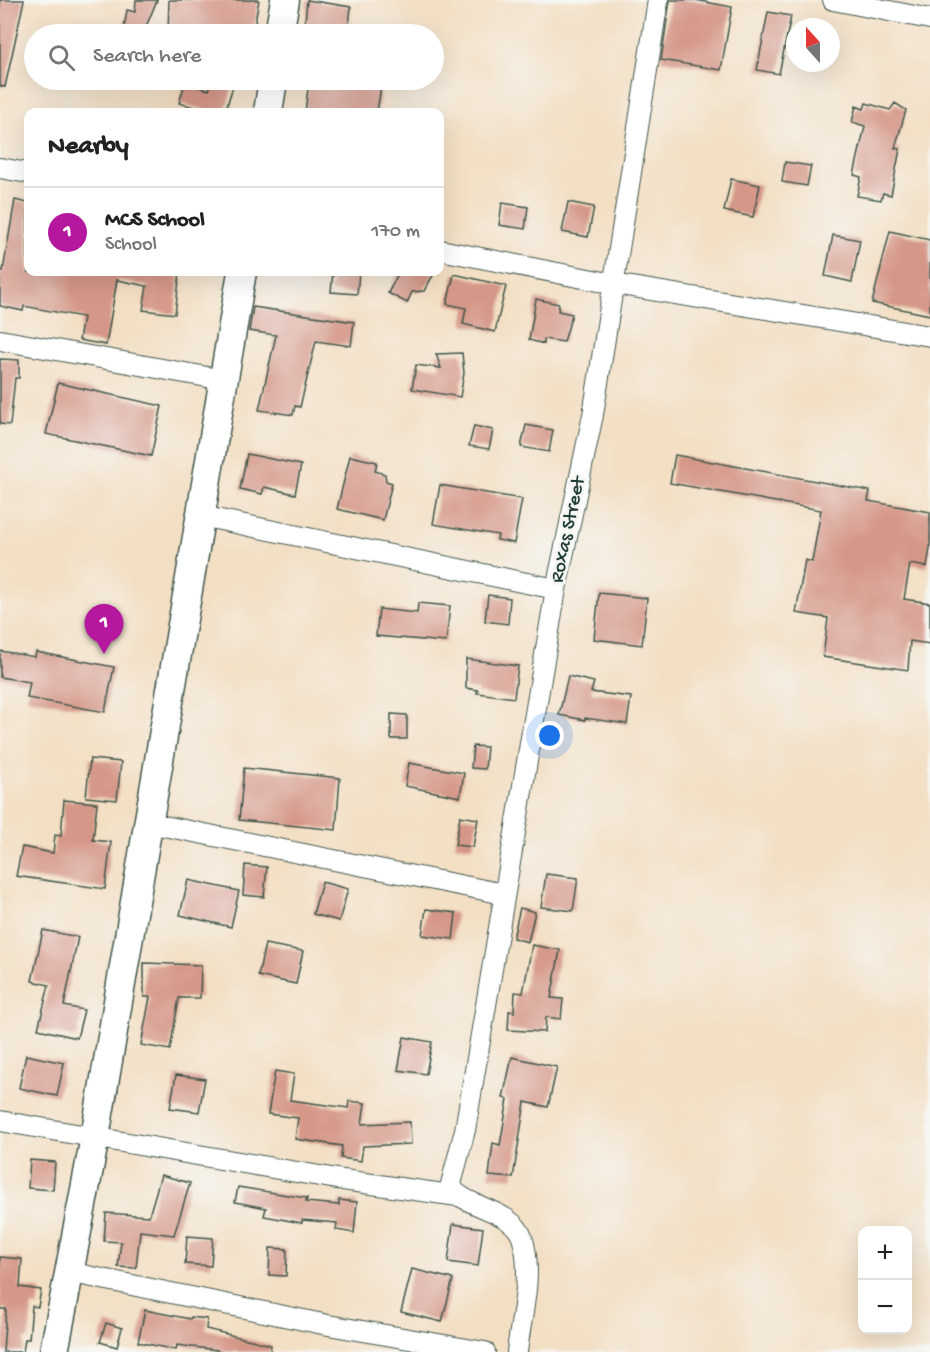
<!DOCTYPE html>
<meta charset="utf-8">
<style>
:root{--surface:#fff;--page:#f6f6f6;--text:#222;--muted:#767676;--line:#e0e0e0;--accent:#b5179e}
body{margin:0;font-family:"Gochi Hand",sans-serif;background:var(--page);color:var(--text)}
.controls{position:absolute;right:18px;bottom:18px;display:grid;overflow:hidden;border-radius:12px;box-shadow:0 6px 24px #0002}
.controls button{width:54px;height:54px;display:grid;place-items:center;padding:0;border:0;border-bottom:2px solid var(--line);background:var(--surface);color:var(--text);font:30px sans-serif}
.compass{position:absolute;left:786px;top:18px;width:54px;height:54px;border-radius:50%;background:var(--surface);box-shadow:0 6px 24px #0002;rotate:339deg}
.you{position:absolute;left:550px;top:736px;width:21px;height:21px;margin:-15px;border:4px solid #fff;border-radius:50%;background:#1a73e8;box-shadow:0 0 0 9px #1a73e833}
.badge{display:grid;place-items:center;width:39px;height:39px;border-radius:50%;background:var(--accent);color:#fff;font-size:20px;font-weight:700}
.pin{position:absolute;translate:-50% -50px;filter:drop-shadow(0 2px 3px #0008)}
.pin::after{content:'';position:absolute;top:32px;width:21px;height:18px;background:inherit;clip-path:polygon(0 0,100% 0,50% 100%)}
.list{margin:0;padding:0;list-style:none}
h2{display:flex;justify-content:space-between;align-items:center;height:78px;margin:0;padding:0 24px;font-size:26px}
h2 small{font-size:20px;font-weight:400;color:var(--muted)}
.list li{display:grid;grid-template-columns:39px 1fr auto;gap:18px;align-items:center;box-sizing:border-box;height:90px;padding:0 24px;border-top:2px solid var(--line)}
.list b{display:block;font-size:22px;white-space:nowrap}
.list p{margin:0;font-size:20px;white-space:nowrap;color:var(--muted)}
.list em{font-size:20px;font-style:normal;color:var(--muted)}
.icon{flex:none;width:33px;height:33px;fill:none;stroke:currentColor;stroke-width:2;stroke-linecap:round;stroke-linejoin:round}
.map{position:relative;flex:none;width:930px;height:1352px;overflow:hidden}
.search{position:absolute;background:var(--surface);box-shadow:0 6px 24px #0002;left:24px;top:24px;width:420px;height:66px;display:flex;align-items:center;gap:15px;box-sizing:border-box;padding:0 21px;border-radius:33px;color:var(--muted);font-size:22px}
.panel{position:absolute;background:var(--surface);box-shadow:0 6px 24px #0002;left:24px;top:108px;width:420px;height:168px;border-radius:12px}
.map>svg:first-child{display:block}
.building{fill:#d59788}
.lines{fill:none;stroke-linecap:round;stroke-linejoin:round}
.minor-casing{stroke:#3f554a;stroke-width:22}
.secondary-casing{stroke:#3f554a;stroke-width:31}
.minor{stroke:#fff;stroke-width:20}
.secondary{stroke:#fff;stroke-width:28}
.labels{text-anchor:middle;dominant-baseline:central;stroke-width:6;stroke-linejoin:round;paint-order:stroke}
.street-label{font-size:20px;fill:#1f3d34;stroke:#f6f6f2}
</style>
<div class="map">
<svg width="930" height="1352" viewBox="0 0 930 1352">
<rect width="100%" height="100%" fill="#f6f6f2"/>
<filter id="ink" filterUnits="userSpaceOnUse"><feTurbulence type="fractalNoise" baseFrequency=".0167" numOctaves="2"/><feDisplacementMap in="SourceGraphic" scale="12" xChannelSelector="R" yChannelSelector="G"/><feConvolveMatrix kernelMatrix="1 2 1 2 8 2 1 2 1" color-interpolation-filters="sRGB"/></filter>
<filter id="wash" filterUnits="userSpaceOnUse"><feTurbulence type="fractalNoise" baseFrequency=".008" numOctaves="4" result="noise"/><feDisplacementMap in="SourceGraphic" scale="24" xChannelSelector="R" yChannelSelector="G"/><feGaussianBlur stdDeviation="1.35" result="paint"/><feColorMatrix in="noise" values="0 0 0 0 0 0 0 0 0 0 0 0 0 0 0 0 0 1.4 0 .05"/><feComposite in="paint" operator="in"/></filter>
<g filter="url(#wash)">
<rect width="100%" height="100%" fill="#f3dfc4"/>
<g id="blocks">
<path class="building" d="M 0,0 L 24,0 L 5,87 L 0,86 Z
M 136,0 L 157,0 L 143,34 L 124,29 L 127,10 L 135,12 Z
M 169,0 L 259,0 L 253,34 L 168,34 Z
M 307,0 L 351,7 L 348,34 L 304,34 Z
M 670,0 L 695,0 L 732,7 L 721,70 L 661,60 Z
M 768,12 L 791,16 L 779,74 L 757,70 Z
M 212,80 L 234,83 L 225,112 L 212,112 L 179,103 L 185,83 L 209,90 Z
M 360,80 L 382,80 L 377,112 L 305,112 L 309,81 L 360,83 Z
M 866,103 L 890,110 L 895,103 L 906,110 L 895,148 L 900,149 L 891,195 L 883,193 L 881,200 L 857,196 L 861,177 L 854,175 L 865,126 L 852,122 L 856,106 L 864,109 Z
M 785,162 L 811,166 L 807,186 L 782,182 Z
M 731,179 L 760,185 L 753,217 L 724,211 Z
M 15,200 L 28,203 L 28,272 L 180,272 L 175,314 L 143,310 L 147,286 L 117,280 L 106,345 L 79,340 L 83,317 L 24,306 L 23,311 L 0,306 L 0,270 L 3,271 Z
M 568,202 L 594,207 L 588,237 L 562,232 Z
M 502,203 L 528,207 L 525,229 L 499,225 Z
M 890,231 L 930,240 L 930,315 L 872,303 Z
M 833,235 L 860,240 L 852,282 L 825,276 Z
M 333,272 L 359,272 L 357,294 L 331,292 Z
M 399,272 L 435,272 L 424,291 L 412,292 L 407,303 L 388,293 Z
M 454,274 L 506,286 L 495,332 L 463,324 L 466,308 L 447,304 Z
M 536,299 L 559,304 L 558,311 L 572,314 L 564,342 L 544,339 L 544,344 L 529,340 Z
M 253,307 L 354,322 L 351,346 L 316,341 L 300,407 L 295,406 L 293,415 L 259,410 L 276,335 L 249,331 Z
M 462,353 L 464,373 L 460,397 L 412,389 L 416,365 L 441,368 L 436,354 Z
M 0,359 L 19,360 L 19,378 L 15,378 L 10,425 L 0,424 Z
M 58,383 L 162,406 L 151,456 L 46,434 Z
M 526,425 L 553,430 L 549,452 L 521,447 Z
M 474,426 L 493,430 L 489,449 L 469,446 Z
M 247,454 L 301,465 L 295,494 L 264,487 L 262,494 L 240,489 Z
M 675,455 L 870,491 L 868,501 L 930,512 L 930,548 L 927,567 L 910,564 L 904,599 L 930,603 L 930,644 L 910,641 L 908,670 L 823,657 L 828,618 L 796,613 L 805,560 L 812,562 L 821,510 L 670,483 Z
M 350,456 L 377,462 L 375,471 L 385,474 L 386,481 L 392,483 L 383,520 L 337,509 Z
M 440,485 L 522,499 L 514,543 L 497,540 L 498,535 L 433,524 Z
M 599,593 L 647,598 L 642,645 L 594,639 Z
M 488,595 L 510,598 L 508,624 L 485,621 Z
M 418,603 L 450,606 L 446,642 L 376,636 L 379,609 L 417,613 Z
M 0,651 L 35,657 L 36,652 L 114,667 L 105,712 L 27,698 L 30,682 L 0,677 Z
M 466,659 L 518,666 L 514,698 L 477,693 L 478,690 L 466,688 Z
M 568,676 L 594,682 L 591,692 L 631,697 L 627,724 L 585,718 L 585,720 L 559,715 Z
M 391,714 L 407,715 L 407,739 L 391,739 Z
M 473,746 L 487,747 L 485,769 L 471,768 Z
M 90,759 L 121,762 L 117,800 L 86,797 Z
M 409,763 L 464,773 L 460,797 L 405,786 Z
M 244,768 L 340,778 L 336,830 L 239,820 Z
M 64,800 L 97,803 L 93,840 L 111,842 L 105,889 L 16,876 L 22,847 L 53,853 L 55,835 L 61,836 Z
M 460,816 L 478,819 L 473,847 L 455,845 Z
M 245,865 L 267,867 L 264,897 L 243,895 Z
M 546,874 L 578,878 L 573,911 L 541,907 Z
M 188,880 L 239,891 L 231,927 L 180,915 Z
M 322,882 L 348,889 L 339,921 L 313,914 Z
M 520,908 L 535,912 L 528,942 L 513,938 Z
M 426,909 L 456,913 L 453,939 L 422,935 Z
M 43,930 L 78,937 L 64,1006 L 84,1010 L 77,1038 L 38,1029 L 49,985 L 32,981 Z
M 265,944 L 303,951 L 296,984 L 258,976 Z
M 532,945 L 560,950 L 551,998 L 563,999 L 561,1019 L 546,1017 L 545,1032 L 508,1030 L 509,1011 L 514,1012 L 515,992 L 523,993 Z
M 144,963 L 201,965 L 200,998 L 179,998 L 170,1050 L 141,1045 L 150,997 L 144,997 Z
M 404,1037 L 432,1042 L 426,1074 L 398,1070 Z
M 26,1055 L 64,1063 L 57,1096 L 19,1088 Z
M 512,1057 L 557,1067 L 548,1107 L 525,1102 L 513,1178 L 489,1176 L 493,1143 L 500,1145 L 508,1099 L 503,1098 Z
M 275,1071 L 294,1074 L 290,1100 L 348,1108 L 349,1101 L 365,1103 L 362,1124 L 410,1122 L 411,1144 L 363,1146 L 361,1161 L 341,1158 L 342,1146 L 295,1139 L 298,1118 L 268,1114 Z
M 176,1075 L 205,1079 L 199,1112 L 170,1108 Z
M 30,1160 L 55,1162 L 53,1190 L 28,1188 Z
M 161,1175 L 190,1183 L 174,1235 L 140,1231 L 136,1268 L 118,1267 L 121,1242 L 104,1241 L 106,1213 L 149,1216 Z
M 238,1187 L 307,1198 L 306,1202 L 339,1205 L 339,1200 L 357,1202 L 354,1233 L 336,1230 L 337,1223 L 302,1220 L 302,1223 L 264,1216 L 266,1208 L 235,1202 Z
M 453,1224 L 483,1228 L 478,1266 L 448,1262 Z
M 187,1236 L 213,1238 L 211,1266 L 185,1264 Z
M 270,1248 L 287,1249 L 286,1276 L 269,1275 Z
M 0,1257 L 22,1259 L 20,1287 L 41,1290 L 38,1307 L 32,1306 L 29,1339 L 25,1339 L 23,1352 L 3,1352 L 6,1309 L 0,1309 Z
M 412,1269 L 453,1279 L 442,1322 L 401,1312 Z
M 145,1310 L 190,1319 L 191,1317 L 207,1319 L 206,1329 L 271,1345 L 270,1352 L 217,1352 L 217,1350 L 177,1345 L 176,1350 L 138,1342 Z
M 106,1323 L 122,1328 L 117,1347 L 100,1342 Z"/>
</g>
</g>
<g filter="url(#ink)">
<use href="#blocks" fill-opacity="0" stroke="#3f554a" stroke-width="1.5"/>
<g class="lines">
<g class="minor-casing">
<path id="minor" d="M 833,0 L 930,19
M 0,168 L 28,173
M 440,250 L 614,284 L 930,336
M 0,340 L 224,380
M 201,516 L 556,589
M 149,823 L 504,894
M 0,1121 L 343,1180 L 458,1196
M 68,1272 L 328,1325 L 485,1352
M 517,1352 C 521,1316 534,1272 522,1237 C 512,1208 455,1206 451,1184 L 465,1130 L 556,589 L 593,415 L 658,0"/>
</g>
<g class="secondary-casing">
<path id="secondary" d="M 279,34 L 285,0
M 268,112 L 273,80
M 54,1352 L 95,1137 L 242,272"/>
</g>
<use href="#minor" class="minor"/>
<use href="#secondary" class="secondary"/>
</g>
</g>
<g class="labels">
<g class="street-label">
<text transform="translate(569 530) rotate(-78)">Roxas Street</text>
</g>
</g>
</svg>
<div class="controls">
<button>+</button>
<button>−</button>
</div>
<svg class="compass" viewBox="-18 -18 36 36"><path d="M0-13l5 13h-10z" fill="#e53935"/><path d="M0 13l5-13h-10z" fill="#767676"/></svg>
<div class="you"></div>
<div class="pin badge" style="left:104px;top:654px">1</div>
<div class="search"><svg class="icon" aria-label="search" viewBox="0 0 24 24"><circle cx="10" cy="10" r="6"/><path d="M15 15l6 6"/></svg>Search here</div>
<section class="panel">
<h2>Nearby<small></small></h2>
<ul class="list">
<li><span class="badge">1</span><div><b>MCS School</b><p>School</p></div><em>170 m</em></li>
</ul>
</section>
</div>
